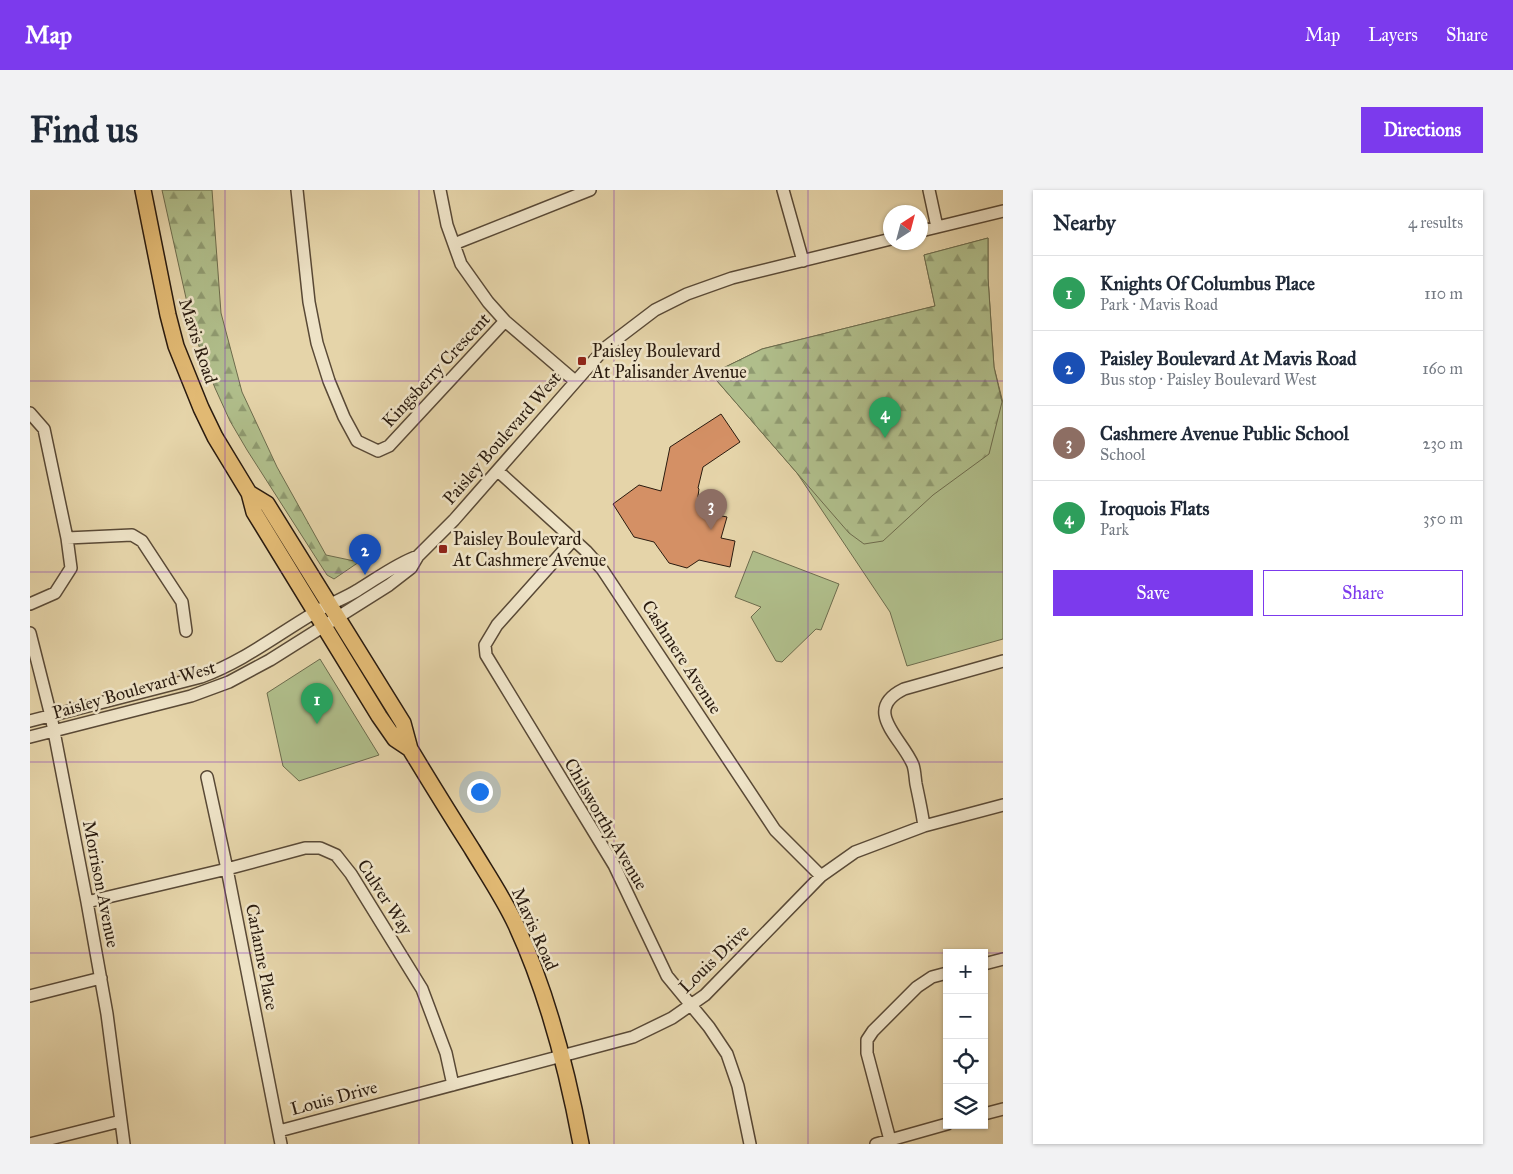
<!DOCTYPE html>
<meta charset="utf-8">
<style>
:root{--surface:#fff;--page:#f2f2f3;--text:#1f2937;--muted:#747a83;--line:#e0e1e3;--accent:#7c3aed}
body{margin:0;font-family:"IM FELL Great Primer",serif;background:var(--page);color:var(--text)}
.controls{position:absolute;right:15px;bottom:15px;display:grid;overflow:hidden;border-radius:0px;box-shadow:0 1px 4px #0004}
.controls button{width:45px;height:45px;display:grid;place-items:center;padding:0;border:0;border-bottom:1px solid var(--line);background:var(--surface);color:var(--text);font:25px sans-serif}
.compass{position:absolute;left:853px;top:15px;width:45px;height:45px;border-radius:50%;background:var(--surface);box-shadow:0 1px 4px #0004;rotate:36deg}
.you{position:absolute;left:449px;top:601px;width:18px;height:18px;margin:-12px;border:4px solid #fff;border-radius:50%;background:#1a73e8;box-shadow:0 0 0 8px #1a73e833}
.badge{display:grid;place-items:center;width:32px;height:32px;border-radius:50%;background:var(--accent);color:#fff;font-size:16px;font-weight:700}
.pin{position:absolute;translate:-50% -41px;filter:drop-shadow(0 1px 2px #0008)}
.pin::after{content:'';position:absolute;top:26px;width:18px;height:15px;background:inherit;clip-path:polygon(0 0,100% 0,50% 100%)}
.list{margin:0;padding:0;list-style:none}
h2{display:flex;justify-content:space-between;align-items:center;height:65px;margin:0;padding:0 20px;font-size:21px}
h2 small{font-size:16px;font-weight:400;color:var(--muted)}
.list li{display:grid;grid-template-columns:32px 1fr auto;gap:15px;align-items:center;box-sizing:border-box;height:75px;padding:0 20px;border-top:1px solid var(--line)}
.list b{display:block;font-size:19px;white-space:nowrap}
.list p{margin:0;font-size:16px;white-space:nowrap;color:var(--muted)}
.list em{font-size:16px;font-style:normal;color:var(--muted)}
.actions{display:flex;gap:10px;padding:15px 20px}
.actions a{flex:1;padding:11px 0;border:1px solid var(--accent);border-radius:0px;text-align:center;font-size:18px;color:var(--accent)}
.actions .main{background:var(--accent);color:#fff}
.icon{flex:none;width:28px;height:28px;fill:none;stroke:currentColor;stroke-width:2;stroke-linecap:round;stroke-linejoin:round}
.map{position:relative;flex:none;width:973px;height:954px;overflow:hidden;border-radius:0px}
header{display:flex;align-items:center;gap:30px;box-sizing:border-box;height:70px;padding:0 25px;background:var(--accent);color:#fff}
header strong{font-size:24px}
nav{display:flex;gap:28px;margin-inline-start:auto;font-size:18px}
.intro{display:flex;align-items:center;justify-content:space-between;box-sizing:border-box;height:120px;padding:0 30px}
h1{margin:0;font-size:35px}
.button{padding:12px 22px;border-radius:0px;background:var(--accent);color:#fff;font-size:18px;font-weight:700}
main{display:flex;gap:30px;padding:0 30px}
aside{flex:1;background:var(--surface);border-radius:0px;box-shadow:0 1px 4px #0004}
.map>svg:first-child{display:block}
.green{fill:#b0be8b;stroke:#6d6c4d}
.forest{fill:url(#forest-firs);stroke:#6d6c4d}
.building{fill:#d49065;stroke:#2a1b0f}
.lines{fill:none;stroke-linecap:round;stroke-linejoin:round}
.minor-casing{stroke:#594936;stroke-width:14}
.major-casing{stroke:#2a1b0f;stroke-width:18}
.minor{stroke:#eee3c7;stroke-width:11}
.major{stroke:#e2ba74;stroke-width:15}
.grid{fill:none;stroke:#7b2cbf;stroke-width:1;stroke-opacity:0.55}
.poi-dot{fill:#8f2418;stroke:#eee3c7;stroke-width:2}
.labels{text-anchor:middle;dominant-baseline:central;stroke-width:5;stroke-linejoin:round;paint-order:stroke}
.street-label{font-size:18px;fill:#2a1b0f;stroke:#eee3c7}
.poi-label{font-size:18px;fill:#2a1b0f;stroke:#eee3c7;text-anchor:start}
</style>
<header>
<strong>Map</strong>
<nav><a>Map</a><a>Layers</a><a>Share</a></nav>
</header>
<div class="intro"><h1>Find us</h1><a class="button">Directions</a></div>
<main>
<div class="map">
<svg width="973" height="954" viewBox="0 0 973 954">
<defs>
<pattern id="forest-firs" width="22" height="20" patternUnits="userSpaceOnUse" patternTransform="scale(1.25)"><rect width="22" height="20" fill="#b0be8b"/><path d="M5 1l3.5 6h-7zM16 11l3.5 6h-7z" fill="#8f9a70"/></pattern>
</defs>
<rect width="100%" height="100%" fill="#e5d4a9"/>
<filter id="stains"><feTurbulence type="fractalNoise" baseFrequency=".004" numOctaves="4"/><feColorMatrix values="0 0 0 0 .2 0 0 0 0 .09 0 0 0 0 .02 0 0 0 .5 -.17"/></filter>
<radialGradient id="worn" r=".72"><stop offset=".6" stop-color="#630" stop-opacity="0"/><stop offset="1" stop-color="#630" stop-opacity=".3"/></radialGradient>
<path class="green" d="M 958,48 L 958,88 L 964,177 L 973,213 L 973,449 L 877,476 L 860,422 L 767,283 L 681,184 L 732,159 L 905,116 L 894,65 Z
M 723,361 L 809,394 L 791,440 L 786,439 L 752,472 L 746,471 L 721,427 L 731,417 L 705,407 Z
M 290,469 L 349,565 L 269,591 L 253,576 L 237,503 Z"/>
<path class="forest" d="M 132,0 L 182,0 L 191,123 L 212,202 L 247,277 L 296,365 L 329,372 L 304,389 L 297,385 L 217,260 L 200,231 L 185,198 L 171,163 L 160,126 Z
M 958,48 L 958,88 L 964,177 L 972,212 L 959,264 L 903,305 L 853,351 L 834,354 L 819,343 L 681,184 L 732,159 L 905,116 L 894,65 Z"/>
<path class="building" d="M 691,224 L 710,252 L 673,277 L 668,298 L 669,299 L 667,313 L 679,315 L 678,323 L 697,327 L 691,348 L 705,351 L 700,377 L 669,370 L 657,378 L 639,373 L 624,352 L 604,347 L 583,314 L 609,295 L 631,301 L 640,257 Z"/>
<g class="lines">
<g class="minor-casing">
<path id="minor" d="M 267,0 L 279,112 L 287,153 L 299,191 L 314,227 L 327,251 L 348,261 L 359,256 L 475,131
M 410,0 L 417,35 L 431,74 L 458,112 L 475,131 L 545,191
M 753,0 L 773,71
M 899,0 L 907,37
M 891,41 L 973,21
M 424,54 L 560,0
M 0,223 L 14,239 L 37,348 L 41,378 L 25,403 L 0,414
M 468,281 L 556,361 L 572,379 L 745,640 L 791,686
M 37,348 L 102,345 L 112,351 L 152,412 L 156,441
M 543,350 L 467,435 L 455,455 L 456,465 L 584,675 L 637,786 L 679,837 L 697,864 L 708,896 L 720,954
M 0,443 L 21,526 L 57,712 L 77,824 L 94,954
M 0,531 L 171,487 C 214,471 245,446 284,423 C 298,414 314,409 328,400 C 348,388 366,374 388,366
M 0,547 L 161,506 L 199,492 L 240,470 L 359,395 L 381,378 L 388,366 L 424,330 L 575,158 L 625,120 L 657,104 L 702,88 L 861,49
M 177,587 L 197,679 L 251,954
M 894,636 C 892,622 889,608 886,594 C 885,588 885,581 883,575 C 872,548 831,520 874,499 L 973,471
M 57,712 L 197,679 L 275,658 L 290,658 L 306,665 L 321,684 L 392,799 L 416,863 L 423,895
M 954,774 L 973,769
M 0,806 L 71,788
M 954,924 L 973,919
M 249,941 L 603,847 L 642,828 L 675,805 L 791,686 L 825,662 L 894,636 L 973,615
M 860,950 L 837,863 L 837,850 L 843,841 L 887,797 L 902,787 L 917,783
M 0,954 L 91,931
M 846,954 L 917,934"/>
</g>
<g class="major-casing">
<path id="major" d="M 113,0 L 138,125 L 146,156 L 171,218 L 185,247 L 219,303 L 224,322 L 349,526 L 365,549 L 380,559
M 219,303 L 237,314 L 373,533 L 380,559 C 400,592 421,626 442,659 C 457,684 474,709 486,735 C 518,804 537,879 551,954"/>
</g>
<use href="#minor" class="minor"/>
<use href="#major" class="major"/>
</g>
<path class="grid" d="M 195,0 L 195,954M 389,0 L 389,954M 584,0 L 584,954M 778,0 L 778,954M 0,191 L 973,191M 0,382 L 973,382M 0,572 L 973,572M 0,763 L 917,763M 954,763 L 973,763"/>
<g class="poi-dot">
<rect x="547" y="166" width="10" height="10" rx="2.5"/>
<rect x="408" y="354" width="10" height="10" rx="2.5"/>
</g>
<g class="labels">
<g class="street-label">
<text transform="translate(168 151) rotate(72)">Mavis Road</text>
<text transform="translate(406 180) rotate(-47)">Kingsberry Crescent</text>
<text transform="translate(472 248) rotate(-49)">Paisley Boulevard West</text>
<text transform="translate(652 467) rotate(57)">Cashmere Avenue</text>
<text transform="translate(104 500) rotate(-16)">Paisley Boulevard West</text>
<text transform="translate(576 634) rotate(60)">Chilsworthy Avenue</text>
<text transform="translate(71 694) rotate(79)">Morrison Avenue</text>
<text transform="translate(355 707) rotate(57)">Culver Way</text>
<text transform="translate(505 739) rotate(66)">Mavis Road</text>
<text transform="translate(232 767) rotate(79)">Carlanne Place</text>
<text transform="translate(684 769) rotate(-44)">Louis Drive</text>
<text transform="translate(304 908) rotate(-15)">Louis Drive</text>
</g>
<g class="poi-label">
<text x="562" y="161">Paisley Boulevard<tspan x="562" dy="21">At Palisander Avenue</tspan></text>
<text x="423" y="349">Paisley Boulevard<tspan x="423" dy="21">At Cashmere Avenue</tspan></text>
</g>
</g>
<rect width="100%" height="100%" filter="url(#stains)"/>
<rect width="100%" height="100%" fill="url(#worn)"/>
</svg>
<div class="controls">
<button>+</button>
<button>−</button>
<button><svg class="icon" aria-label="locate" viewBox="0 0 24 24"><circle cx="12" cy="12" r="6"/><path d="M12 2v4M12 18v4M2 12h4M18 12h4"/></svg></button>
<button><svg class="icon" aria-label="layers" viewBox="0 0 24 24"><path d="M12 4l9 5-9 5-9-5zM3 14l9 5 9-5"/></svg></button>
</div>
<svg class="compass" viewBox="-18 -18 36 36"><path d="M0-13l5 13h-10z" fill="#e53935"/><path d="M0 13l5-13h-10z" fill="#747a83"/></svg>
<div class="you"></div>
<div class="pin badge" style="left:287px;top:534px;background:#2e9e5b">1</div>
<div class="pin badge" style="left:335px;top:385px;background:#1a4fb4">2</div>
<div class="pin badge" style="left:681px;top:340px;background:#8d6e63">3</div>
<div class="pin badge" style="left:855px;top:248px;background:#2e9e5b">4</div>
</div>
<aside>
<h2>Nearby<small>4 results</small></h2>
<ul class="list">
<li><span class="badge" style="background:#2e9e5b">1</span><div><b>Knights Of Columbus Place</b><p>Park · Mavis Road</p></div><em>110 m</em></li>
<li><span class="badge" style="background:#1a4fb4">2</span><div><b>Paisley Boulevard At Mavis Road</b><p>Bus stop · Paisley Boulevard West</p></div><em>160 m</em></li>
<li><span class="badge" style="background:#8d6e63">3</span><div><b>Cashmere Avenue Public School</b><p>School</p></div><em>230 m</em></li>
<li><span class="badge" style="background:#2e9e5b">4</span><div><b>Iroquois Flats</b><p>Park</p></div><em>350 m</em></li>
</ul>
<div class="actions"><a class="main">Save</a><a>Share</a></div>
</aside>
</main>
